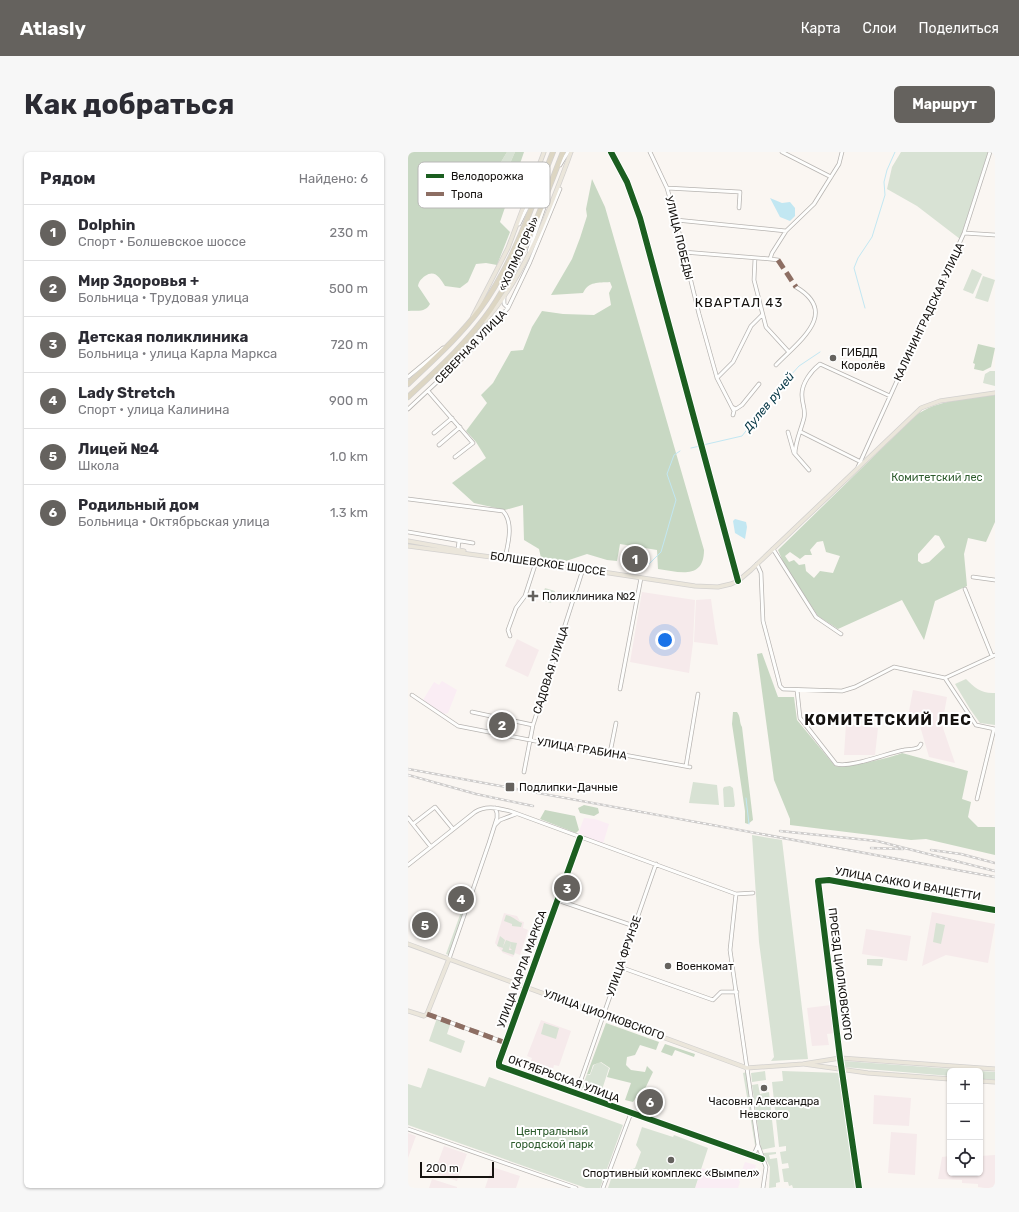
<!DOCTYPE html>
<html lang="ru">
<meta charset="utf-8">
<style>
:root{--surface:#fff;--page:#f7f7f7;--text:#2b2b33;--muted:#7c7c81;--line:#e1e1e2;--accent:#65625e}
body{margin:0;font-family:Rubik,sans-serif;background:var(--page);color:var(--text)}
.controls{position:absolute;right:12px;bottom:12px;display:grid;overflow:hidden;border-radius:6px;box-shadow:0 1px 3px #0004}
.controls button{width:36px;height:36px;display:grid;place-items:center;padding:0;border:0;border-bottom:1px solid var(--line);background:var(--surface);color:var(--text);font:20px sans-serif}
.scale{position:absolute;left:12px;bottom:10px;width:74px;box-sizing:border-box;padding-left:4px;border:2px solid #15120f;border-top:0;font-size:11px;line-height:14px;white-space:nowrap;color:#15120f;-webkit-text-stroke:3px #fff;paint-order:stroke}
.you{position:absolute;left:257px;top:488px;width:14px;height:14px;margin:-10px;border:3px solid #fff;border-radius:50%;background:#1a73e8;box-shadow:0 0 0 6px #1a73e833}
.badge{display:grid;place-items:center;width:26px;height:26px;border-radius:50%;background:var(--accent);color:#fff;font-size:13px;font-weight:700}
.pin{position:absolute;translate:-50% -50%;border:2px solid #fff;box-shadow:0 1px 4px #0006}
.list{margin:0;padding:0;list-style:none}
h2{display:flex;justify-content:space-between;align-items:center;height:52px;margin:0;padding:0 16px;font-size:17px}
h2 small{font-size:13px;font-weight:400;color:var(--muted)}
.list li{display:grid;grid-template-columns:26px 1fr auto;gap:12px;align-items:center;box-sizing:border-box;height:56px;padding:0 16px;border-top:1px solid var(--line)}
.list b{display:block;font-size:15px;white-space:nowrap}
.list p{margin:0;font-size:13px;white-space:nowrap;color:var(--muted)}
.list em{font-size:13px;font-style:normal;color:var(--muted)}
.icon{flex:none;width:22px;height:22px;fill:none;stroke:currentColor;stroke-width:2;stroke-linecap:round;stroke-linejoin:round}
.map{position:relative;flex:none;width:587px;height:1036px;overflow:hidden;border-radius:6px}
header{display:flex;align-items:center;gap:24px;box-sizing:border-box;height:56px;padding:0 20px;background:var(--accent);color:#fff}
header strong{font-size:19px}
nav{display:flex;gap:22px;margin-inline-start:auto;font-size:14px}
.intro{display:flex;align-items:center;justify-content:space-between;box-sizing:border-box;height:96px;padding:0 24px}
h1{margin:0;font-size:28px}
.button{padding:10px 18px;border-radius:6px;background:var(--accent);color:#fff;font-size:14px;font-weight:700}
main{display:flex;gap:24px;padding:0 24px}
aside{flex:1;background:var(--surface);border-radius:6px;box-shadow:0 1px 3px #0004}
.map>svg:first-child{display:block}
.commercial{fill:#faedf4}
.education{fill:#f6eaeb}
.green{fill:#d8e2d4}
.forest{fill:#c8d8c3;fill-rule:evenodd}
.water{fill:#c2e7f2}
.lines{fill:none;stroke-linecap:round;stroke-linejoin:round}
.stream{stroke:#c2e7f2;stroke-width:1}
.minor-casing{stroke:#b7b4b1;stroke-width:4.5}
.major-casing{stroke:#d3d1cf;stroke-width:5}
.highway-casing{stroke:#d3d1cf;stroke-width:6}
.minor{stroke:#fefefd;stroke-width:3}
.major{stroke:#ebe6db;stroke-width:3.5}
.highway{stroke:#ddd6c3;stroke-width:4.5}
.rail-casing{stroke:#cecccb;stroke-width:2.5}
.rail{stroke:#fff;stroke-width:1;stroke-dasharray:3;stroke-linecap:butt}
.quiet{stroke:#8d6e63;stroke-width:5;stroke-dasharray:10 5;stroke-linecap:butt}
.cycleway-casing{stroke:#fff;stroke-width:8}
.cycleway{stroke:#1b5e20;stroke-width:6}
.poi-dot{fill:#65625e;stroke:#fff;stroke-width:1.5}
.labels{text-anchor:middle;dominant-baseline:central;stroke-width:4;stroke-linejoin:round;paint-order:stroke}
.street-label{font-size:11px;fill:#15120f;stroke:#fff}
.poi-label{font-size:11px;fill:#15120f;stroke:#fff;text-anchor:start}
.park-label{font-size:11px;fill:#2d5b2d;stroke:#fff}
.water-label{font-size:12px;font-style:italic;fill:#073846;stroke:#fff}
.quarter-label{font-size:13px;letter-spacing:1px;fill:#15120f;stroke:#fff}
.district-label{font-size:15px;font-weight:bold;letter-spacing:1px;fill:#15120f;stroke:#fff}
.key{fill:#fff;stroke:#b9b8b7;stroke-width:1}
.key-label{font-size:11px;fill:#15120f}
</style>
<header>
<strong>Atlasly</strong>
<nav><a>Карта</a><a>Слои</a><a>Поделиться</a></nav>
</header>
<div class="intro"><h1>Как добраться</h1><a class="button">Маршрут</a></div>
<main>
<aside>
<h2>Рядом<small>Найдено: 6</small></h2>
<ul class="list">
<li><span class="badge">1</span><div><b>Dolphin</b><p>Спорт · Болшевское шоссе</p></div><em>230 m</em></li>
<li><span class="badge">2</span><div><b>Мир Здоровья +</b><p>Больница · Трудовая улица</p></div><em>500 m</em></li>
<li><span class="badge">3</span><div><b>Детская поликлиника</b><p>Больница · улица Карла Маркса</p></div><em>720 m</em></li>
<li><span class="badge">4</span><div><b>Lady Stretch</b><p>Спорт · улица Калинина</p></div><em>900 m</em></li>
<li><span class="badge">5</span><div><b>Лицей №4</b><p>Школа</p></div><em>1.0 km</em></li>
<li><span class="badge">6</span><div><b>Родильный дом</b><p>Больница · Октябрьская улица</p></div><em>1.3 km</em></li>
</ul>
</aside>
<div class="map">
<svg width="587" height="1036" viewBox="0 0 587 1036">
<rect width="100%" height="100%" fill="#faf6f2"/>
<path class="commercial" d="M 34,529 L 49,538 L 40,561 L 35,562 L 15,548 L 26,530 L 31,533 Z
M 176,666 L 187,667 L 201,672 L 195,692 L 170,682 Z
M 337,1010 L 348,1013 L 344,1025 L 333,1021 Z
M 294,1016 L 316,1023 L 317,1021 L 329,1025 L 332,1030 L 330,1036 L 287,1036 Z"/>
<path class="education" d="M 234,440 L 287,448 L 285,491 L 281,521 L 222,510 Z
M 303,447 L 307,476 L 310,493 L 286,490 L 288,448 Z
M 109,487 L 131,498 L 120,525 L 97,514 Z
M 505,538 L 539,545 L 534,573 L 547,611 L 521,605 L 512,574 L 499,570 Z
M 438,572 L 470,576 L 467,603 L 436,603 Z
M 524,760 L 587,772 L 580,811 L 538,803 L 514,814 Z
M 96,761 L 109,764 L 112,769 L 116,770 L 115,776 L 120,778 L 112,803 L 107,801 L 105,805 L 95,801 L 87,791 Z
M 458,777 L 503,784 L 499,809 L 454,802 Z
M 423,853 L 427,881 L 419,882 L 421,893 L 404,894 L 399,856 Z
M 133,868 L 163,879 L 151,914 L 146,913 L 143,924 L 120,917 L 124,906 L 119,904 Z
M 466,943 L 503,946 L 501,974 L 465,972 Z
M 483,980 L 509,982 L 507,1023 L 480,1021 Z
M 0,981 L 8,984 L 0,1006 Z
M 36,994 L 59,1002 L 49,1029 L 26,1021 Z
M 587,1003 L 587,1036 L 577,1036 L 570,1035 L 570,1032 L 554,1031 L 554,1028 L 530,1027 L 534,1005 L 542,1004 L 542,1021 L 572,1021 L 572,1004 Z
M 84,1015 L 112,1024 L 108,1036 L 77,1036 Z
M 24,1027 L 49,1035 L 49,1036 L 21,1036 Z"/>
<path class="green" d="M 99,0 L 107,0 L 97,23 L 89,22 L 90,15 Z
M 493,0 L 580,0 L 552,87 L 509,54 L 479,37 L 484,15 Z
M 564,117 L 574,122 L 565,142 L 555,138 Z
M 575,124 L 587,128 L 580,150 L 567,146 Z
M 582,219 L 587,219 L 587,234 L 575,231 L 577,222 Z
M 137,436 L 147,439 L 143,451 L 133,448 Z
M 558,527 C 567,536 574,542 587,541 L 587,573 L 572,571 L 562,557 L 547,532 Z
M 285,630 L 309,633 L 311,653 L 281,651 Z
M 322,634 L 325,636 L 327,653 L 326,655 L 316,655 L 315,637 L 316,635 Z
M 344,683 L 374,688 L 400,907 L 363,909 L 366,905 L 351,790 Z
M 53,760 L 56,761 L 41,803 L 38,802 Z
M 98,763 C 106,765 108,769 114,771 L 113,775 L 104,774 L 104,772 L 96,769 Z
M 528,771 L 537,773 L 533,792 L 525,790 Z
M 92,784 L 97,788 L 95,795 L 98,788 L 103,790 L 101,798 L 104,798 L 102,796 L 103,790 L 109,791 L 106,803 L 94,799 L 95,796 L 89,794 Z
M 459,807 L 475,807 L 474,814 L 459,813 Z
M 29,866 L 42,873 L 39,882 L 57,889 L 53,901 L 21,889 Z
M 136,871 L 151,876 L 148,887 L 133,882 Z
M 436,909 L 587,920 L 587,928 L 572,927 L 572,919 L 542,919 L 542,924 L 436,915 Z
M 192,910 L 201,916 L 192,944 L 173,938 L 179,922 L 182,923 L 186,913 Z
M 20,916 L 77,935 L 81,925 L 215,973 L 192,1036 L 178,1036 L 0,973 L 0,932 L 13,936 Z
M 357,919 L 358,928 L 344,930 L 343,921 Z
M 374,919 L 433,921 L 450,1036 L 385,1036 L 384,1033 L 381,1034 L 380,1030 L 376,1030 L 374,1017 L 381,1016 L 380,1011 L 374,1012 L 372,1000 L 378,999 L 378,994 L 371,995 L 364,930 L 375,929 Z
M 339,920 L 349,993 L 347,993 L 335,921 Z
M 350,932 L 352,942 L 361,940 L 367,995 L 353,998 L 344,933 Z
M 234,975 L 265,985 L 266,983 L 300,996 L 287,1036 L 200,1036 L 206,1018 L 215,1021 L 227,1016 L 233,1000 L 228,993 Z
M 368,1000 L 368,1002 L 361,1003 L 362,1007 L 369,1006 L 372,1030 L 368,1031 L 368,1035 L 361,1036 L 362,1015 L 355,1001 Z"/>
<path class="forest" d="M 0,0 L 99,0 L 90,15 L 89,22 L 97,23 L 107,0 L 116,0 L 92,70 L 102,80 L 89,113 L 78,111 L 68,112 L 60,130 L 52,136 L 37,134 C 32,126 27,117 17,124 C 13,127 11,129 10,134 L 22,152 C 17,161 9,158 0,159 Z
M 184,27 L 197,55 L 296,398 C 296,428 271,420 250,417 L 249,398 L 212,392 L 209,409 L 199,408 L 179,402 L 158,409 L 133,406 L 131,397 L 116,388 L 115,353 L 97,358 L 66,351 L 44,331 L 78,306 L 68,290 L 58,279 L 79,251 L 73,243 L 85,231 L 103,199 L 115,198 L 124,175 L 134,159 L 155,162 L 186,163 L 203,153 L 201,141 L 204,135 L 202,130 C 190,131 181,129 175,141 L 143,143 L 164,107 L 172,86 L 179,64 L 178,57 Z
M 570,192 L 587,196 L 583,215 L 575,219 L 566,217 L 567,212 L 565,211 Z
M 587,243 L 587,370 L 578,390 L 560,386 L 556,402 L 559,434 L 527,449 L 516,488 L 494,448 L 430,477 L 410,464 L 376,412 L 370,398 L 507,264 C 530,247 560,247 587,243 ZM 527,383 L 531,384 L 537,395 L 521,410 L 514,412 L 510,409 L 510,402 ZM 415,389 L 418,400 L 432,404 L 425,421 L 412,419 L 406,426 L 398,419 L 397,412 L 391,413 L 386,408 L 381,410 L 377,404 L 382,400 L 392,407 L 397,403 L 404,403 L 402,398 L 409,390 Z
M 354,501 L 370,545 L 386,545 L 389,568 L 427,614 C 435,617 486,605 494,601 L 560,619 L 554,647 L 563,650 L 560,665 L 570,675 L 587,675 L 587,703 L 518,687 L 503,688 L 382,673 L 382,667 L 366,628 L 349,502 Z
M 325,560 L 329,560 C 333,565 331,570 334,575 L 345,668 L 340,672 L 337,671 L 337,659 L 324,572 Z
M 176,653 L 190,656 L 191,661 L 186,664 L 172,661 L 170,656 Z
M 137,658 L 167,664 L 171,678 L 168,681 L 132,667 Z
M 198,871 L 251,890 L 248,898 L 232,893 L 227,903 L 219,905 L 218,913 L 223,918 L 237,920 L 239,914 L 245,920 L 235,941 L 231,941 L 225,950 L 217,948 L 223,931 L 199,925 L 202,916 L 193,910 L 185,913 L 182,922 L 179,922 Z
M 257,892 L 287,902 L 286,905 L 267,898 L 264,904 L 253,900 Z"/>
<path class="water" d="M 362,46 L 374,51 L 382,50 L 387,56 L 387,64 L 382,69 L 372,65 Z
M 327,367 L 338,370 L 339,375 L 337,387 L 327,381 L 325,369 Z"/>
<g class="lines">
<path class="stream" d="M 457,156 L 446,116 L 450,106 L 464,85 L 477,43 L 476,30 L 479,18 L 487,0
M 295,293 L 334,284 L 373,234 L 391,214 L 412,200
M 283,296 L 292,294
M 236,417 L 253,400 L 268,348 L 259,322 L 266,303 L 272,299
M 338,646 L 341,672"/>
<g class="minor-casing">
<path id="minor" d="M 203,0 L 219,30 L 232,66 L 330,429
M 242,0 L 259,36 L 268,68 L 291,162 L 309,226 L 326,259 L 325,263
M 374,0 L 423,25
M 152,13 L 160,0
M 259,36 L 332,40 L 331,56
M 268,68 L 378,79
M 111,72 L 131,31
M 556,81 L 587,83
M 121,99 L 139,47
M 275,100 L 362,107
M 347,106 L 346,128 L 358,175 L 380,199
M 370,108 L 362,107 L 364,101 L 378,79 L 406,52 L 431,12 L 434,0
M 96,145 L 96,152 L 100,156
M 368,213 C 391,189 432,161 388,135
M 0,225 L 35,196
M 309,226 L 325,210 L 343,174 L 354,163
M 20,239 L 65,291 L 47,305
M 324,255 L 328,257 L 334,253 L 351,232
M 0,257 L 58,203 L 100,156 L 122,110 L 152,37
M 380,280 L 386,301
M 393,280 L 453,310
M 26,281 L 44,266
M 31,293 L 52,275
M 450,315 L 556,81 L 582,0
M 401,318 L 387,302 C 387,290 393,278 396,266 C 398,258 394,252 394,244 C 393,232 403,219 412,212 L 482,244
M 0,347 L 95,359 C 106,371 100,392 97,406
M 0,380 L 65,391
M 50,397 L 51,389
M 365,397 L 408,465 L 433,482
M 349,412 L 353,421 L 355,469 L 370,526 L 372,534 L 375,537 L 434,539 L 447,535 L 486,515 L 537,526 L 568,573 L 587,577
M 565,425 L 587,428
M 557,437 L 584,504
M 102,484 L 100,478 L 108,456 L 117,444 L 128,410
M 537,526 L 587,503
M 212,537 L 233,426
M 389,538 L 392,566 L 428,612 C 444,616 479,601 496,598 C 500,597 505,598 509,596 C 510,596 512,594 513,592
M 4,543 L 50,574 L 194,602 L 200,600 L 282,615
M 64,560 L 125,573
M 202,601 L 208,571
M 278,614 L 290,542
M 116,620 L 125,573 L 175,417
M 569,647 L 586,577
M 0,666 L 23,695
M 5,672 L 27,655 L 45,677
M 87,673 L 92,668 L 108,662
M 172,686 L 91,910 L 91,914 L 354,1007
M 0,713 L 67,660 C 78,653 89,656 102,659 L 328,742 L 345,741
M 328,742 L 322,798 L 350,993 L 358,1015 L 355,1036
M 149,748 L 226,774
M 41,807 L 81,691 L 89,666 L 89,661 L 87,656
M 212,815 L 305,848 L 313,840 L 329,840
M 19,862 L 98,891
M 168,942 L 248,712
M 0,977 L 168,1036
M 341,1002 L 347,1000 L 350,993
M 195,1036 L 223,961
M 451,1036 L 432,906 L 410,729 L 421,728 L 587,758"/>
</g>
<g class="major-casing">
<path id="major" d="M 65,164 L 100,96 L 136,0
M 77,169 C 119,121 141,59 163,0
M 0,389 L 56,399
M 0,394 L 175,417 L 287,434 L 310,435 L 323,432 L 330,429 L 343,418 L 513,256 L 532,249 L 587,241
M 0,792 L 339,916 L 395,912 L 432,906 L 587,917
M 0,859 L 16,864 L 19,862 L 41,807
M 396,912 L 460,921 L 542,927
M 572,929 L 587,930"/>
</g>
<g class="highway-casing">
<path id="highway" d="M 0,232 C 25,208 51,185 72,157 C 106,111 124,53 145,0
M 0,245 C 29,218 61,189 83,157 C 115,109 134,53 155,0"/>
</g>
<use href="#minor" class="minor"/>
<use href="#major" class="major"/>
<use href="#highway" class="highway"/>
<g class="rail-casing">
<path id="rail" d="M 0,617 L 587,725
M 0,623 L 68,642 L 125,654
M 372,679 L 469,689 L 587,719
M 463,696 L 495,697
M 523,698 L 553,702 L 587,711"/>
</g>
<use href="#rail" class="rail"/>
<path class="quiet" d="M 370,108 L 388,135
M 19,862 L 98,891"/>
<g class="cycleway-casing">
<path id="cycleway" d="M 203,0 L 219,30 L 232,66 L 330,429
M 172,686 L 91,910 L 91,914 L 354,1007
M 451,1036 L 432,906 L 410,729 L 421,728 L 587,758"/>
</g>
<use href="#cycleway" class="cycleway"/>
</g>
<g class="poi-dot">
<circle cx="425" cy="206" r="4"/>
<path d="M123 438h4v4h4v4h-4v4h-4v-4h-4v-4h4z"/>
<rect x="97" y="630" width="10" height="10" rx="2"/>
<circle cx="260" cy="814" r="4"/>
<circle cx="356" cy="936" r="4"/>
<circle cx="263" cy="1008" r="4"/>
</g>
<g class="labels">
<g class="street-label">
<text transform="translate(271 86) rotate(76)">УЛИЦА ПОБЕДЫ</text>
<text transform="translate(111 102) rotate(-65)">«ХОЛМОГОРЫ»</text>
<text transform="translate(521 160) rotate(-65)">КАЛИНИНГРАДСКАЯ УЛИЦА</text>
<text transform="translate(63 195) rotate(-46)">СЕВЕРНАЯ УЛИЦА</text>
<text transform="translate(140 412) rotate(8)">БОЛШЕВСКОЕ ШОССЕ</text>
<text transform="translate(143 518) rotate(-72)">САДОВАЯ УЛИЦА</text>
<text transform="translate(174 597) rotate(9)">УЛИЦА ГРАБИНА</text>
<text transform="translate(500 732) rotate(10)">УЛИЦА САККО И ВАНЦЕТТИ</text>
<text transform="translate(216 804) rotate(-71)">УЛИЦА ФРУНЗЕ</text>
<text transform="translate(114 817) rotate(-70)">УЛИЦА КАРЛА МАРКСА</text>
<text transform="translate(432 822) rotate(83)">ПРОЕЗД ЦИОЛКОВСКОГО</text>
<text transform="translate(196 863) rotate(20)">УЛИЦА ЦИОЛКОВСКОГО</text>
<text transform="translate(156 927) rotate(20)">ОКТЯБРЬСКАЯ УЛИЦА</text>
</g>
<g class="poi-label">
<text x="433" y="200">ГИБДД<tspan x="433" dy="13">Королёв</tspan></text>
<text x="134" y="444">Поликлиника №2</text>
<text x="111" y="635">Подлипки-Дачные</text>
<text x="268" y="814">Военкомат</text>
<text x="356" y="949" text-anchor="middle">Часовня Александра<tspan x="356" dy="13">Невского</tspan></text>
<text x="263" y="1021" text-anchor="middle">Спортивный комплекс «Вымпел»</text>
</g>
<g class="park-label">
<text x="529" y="325">Комитетский лес</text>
<text x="144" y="979">Центральный<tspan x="144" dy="13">городской парк</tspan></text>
</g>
<g class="water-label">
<text transform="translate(361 250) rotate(-51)">Дулев ручей</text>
</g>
<g class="quarter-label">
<text x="331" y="150">КВАРТАЛ 43</text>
</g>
<g class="district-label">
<text x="480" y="568">КОМИТЕТСКИЙ ЛЕС</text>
</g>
</g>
<rect x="10" y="10" width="132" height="46" rx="6" class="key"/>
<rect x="18" y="22" width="18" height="4" fill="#1b5e20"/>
<rect x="18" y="40" width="18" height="4" fill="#8d6e63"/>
<g class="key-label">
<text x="43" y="28">Велодорожка</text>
<text x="43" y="46">Тропа</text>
</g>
</svg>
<div class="controls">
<button>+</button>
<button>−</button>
<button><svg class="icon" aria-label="locate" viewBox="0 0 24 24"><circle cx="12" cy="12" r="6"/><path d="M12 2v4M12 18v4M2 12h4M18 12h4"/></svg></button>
</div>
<div class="scale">200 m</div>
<div class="you"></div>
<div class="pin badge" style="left:227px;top:407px">1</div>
<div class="pin badge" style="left:94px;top:573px">2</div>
<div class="pin badge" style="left:159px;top:736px">3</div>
<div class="pin badge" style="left:53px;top:747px">4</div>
<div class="pin badge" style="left:17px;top:773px">5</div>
<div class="pin badge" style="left:242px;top:950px">6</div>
</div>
</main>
